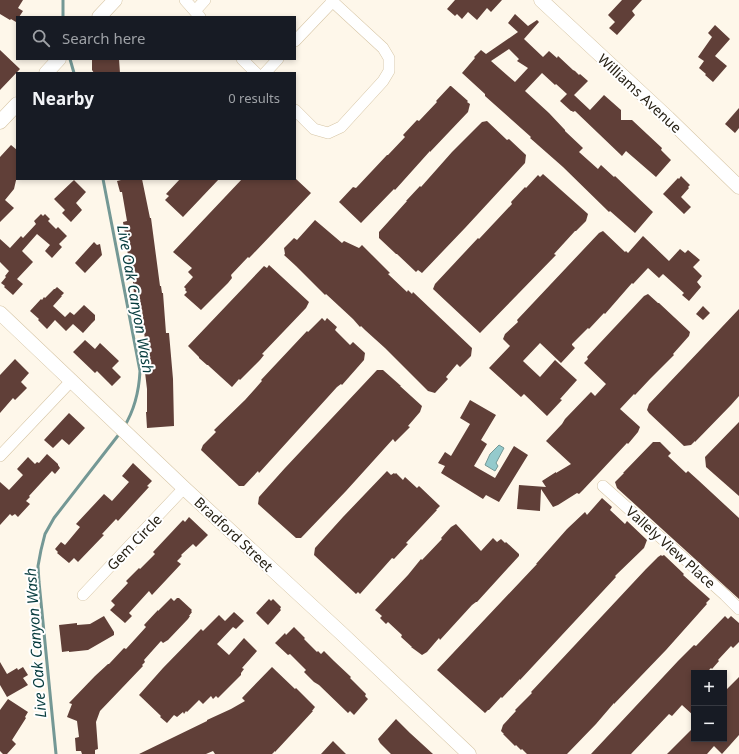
<!DOCTYPE html>
<meta charset="utf-8">
<style>
:root{--surface:#171b24;--page:#242831;--text:#f1f3f6;--muted:#9ea1a6;--line:#363941}
body{margin:0;font-family:"Noto Sans",sans-serif;background:var(--page);color:var(--text)}
.controls{position:absolute;right:12px;bottom:12px;display:grid;overflow:hidden;border-radius:0px;box-shadow:0 2px 6px #0003}
.controls button{width:36px;height:36px;display:grid;place-items:center;padding:0;border:0;border-bottom:1px solid var(--line);background:var(--surface);color:var(--text);font:20px sans-serif}
.list{margin:0;padding:0;list-style:none}
h2{display:flex;justify-content:space-between;align-items:center;height:52px;margin:0;padding:0 16px;font-size:17px}
h2 small{font-size:13px;font-weight:400;color:var(--muted)}
.icon{flex:none;width:22px;height:22px;fill:none;stroke:currentColor;stroke-width:2;stroke-linecap:round;stroke-linejoin:round}
.map{position:relative;flex:none;width:739px;height:754px;overflow:hidden}
.search{position:absolute;background:var(--surface);box-shadow:0 2px 6px #0003;left:16px;top:16px;width:280px;height:44px;display:flex;align-items:center;gap:10px;box-sizing:border-box;padding:0 14px;border-radius:0px;color:var(--muted);font-size:15px}
.panel{position:absolute;background:var(--surface);box-shadow:0 2px 6px #0003;left:16px;top:72px;width:280px;height:108px;border-radius:0px}
.map>svg:first-child{display:block}
.water{fill:#94cacc;stroke:#749895}
.lines{fill:none;stroke-linecap:round;stroke-linejoin:round}
.stream{stroke:#749895;stroke-width:3}
.building{fill:#603f38;fill-rule:evenodd}
.minor-casing{stroke:#d6c5a5;stroke-width:12}
.tertiary-casing{stroke:#d6c5a5;stroke-width:15}
.minor{stroke:#fff;stroke-width:11}
.tertiary{stroke:#fff;stroke-width:14}
.labels{text-anchor:middle;dominant-baseline:central;stroke-width:4;stroke-linejoin:round;paint-order:stroke}
.street-label{font-size:14px;fill:#282216;stroke:#fff}
.water-label{font-size:15px;font-style:italic;fill:#073c3e;stroke:#fff}
</style>
<div class="map">
<svg width="739" height="754" viewBox="0 0 739 754">
<rect width="100%" height="100%" fill="#fef7ea"/>
<path class="water" d="M 499,445 L 504,448 L 496,463 L 498,466 L 495,471 L 485,465 L 490,454 Z"/>
<g class="lines">
<path class="stream" d="M 63,0 L 63,17
M 70,59 L 74,73
M 103,179 L 140,371 C 139,392 135,409 124,427
M 56,754 L 39,582 L 38,566 L 41,550 L 45,534 L 54,518 L 120,433"/>
</g>
<path class="building" d="M 0,0 L 23,0 L 18,8 L 23,11 L 19,17 L 17,17 L 17,20 L 16,22 L 11,19 L 10,20 L 0,14 Z
M 455,0 L 502,0 L 491,12 L 487,8 L 477,20 L 468,12 L 462,19 L 457,14 L 455,16 L 447,9 Z
M 622,0 L 642,0 L 632,11 L 635,15 L 617,35 L 609,28 L 615,22 L 608,15 Z
M 515,14 L 528,26 L 537,20 L 539,22 L 524,39 L 543,57 L 549,51 L 557,58 L 558,56 L 573,70 L 575,71 L 579,75 L 580,74 L 588,81 L 574,95 L 590,110 L 604,95 L 621,110 L 621,120 L 632,120 L 662,148 L 661,150 L 671,160 L 656,177 L 626,151 L 622,156 L 575,111 L 573,112 L 572,111 L 571,111 L 560,101 L 567,94 L 556,84 L 555,85 L 542,73 L 525,91 L 549,113 L 565,130 L 565,131 L 583,148 L 579,152 L 598,169 L 601,165 L 614,177 L 615,176 L 653,212 L 635,233 L 610,211 L 609,212 L 563,167 L 530,138 L 531,137 L 485,96 L 485,94 L 462,73 L 475,58 L 474,57 L 481,50 L 486,54 L 518,32 L 508,23 ZM 509,49 L 519,59 L 517,61 L 528,68 L 515,82 L 491,61 Z
M 715,25 L 730,39 L 715,56 L 727,66 L 713,82 L 705,75 L 706,74 L 699,68 L 704,61 L 698,57 L 712,37 L 708,33 Z
M 0,50 L 20,69 L 0,90 Z
M 92,59 L 119,59 L 120,73 L 94,73 L 92,70 Z
M 450,86 L 451,86 L 468,101 L 467,102 L 470,104 L 468,112 L 430,152 L 430,151 L 395,190 L 394,189 L 361,223 L 339,202 L 353,187 L 356,188 L 387,155 L 388,155 L 405,137 L 403,135 L 417,120 L 419,121 L 437,102 L 436,101 Z
M 739,108 L 739,128 L 735,133 L 725,124 Z
M 487,121 L 507,140 L 509,139 L 526,155 L 525,163 L 465,228 L 422,273 L 418,270 L 416,272 L 397,254 L 396,254 L 379,238 L 379,232 L 407,201 L 406,201 L 420,186 L 421,187 L 452,152 L 482,122 Z
M 11,145 L 17,150 L 17,176 L 14,189 L 5,200 L 14,208 L 0,222 L 0,157 Z
M 543,174 L 588,214 L 586,221 L 576,231 L 575,231 L 554,254 L 556,255 L 480,333 L 433,289 L 435,284 L 478,238 L 479,239 L 512,204 L 511,202 L 525,187 L 526,188 L 538,175 L 540,177 Z
M 681,176 L 690,185 L 688,187 L 689,188 L 681,197 L 691,207 L 684,214 L 663,194 L 678,178 L 679,179 Z
M 121,179 L 142,179 L 150,218 L 151,218 L 160,286 L 161,286 L 162,293 L 163,293 L 166,333 L 169,333 L 173,379 L 174,426 L 147,428 L 146,412 L 147,412 L 147,389 L 144,364 L 146,364 L 143,341 L 145,341 L 142,309 L 138,310 L 136,294 L 134,294 L 132,270 L 130,271 L 127,248 L 126,248 L 125,240 L 126,240 L 123,222 L 127,221 L 122,192 L 120,192 L 117,181 L 121,180 Z
M 180,179 L 219,179 L 183,217 L 165,200 L 169,196 L 166,194 Z
M 242,179 L 296,179 L 311,193 L 252,255 L 249,258 L 248,257 L 231,275 L 232,278 L 228,283 L 201,310 L 184,295 L 187,292 L 185,290 L 186,289 L 184,287 L 193,277 L 188,272 L 192,268 L 173,252 Z
M 74,180 L 86,192 L 76,203 L 82,210 L 71,222 L 62,213 L 65,210 L 54,199 Z
M 41,214 L 43,216 L 45,214 L 50,219 L 48,221 L 56,229 L 58,227 L 67,236 L 59,244 L 62,247 L 52,258 L 45,251 L 50,245 L 37,234 L 22,251 L 33,262 L 17,279 L 23,284 L 13,295 L 4,287 L 5,286 L 1,283 L 6,277 L 5,276 L 9,271 L 0,262 L 0,239 L 10,248 L 21,236 L 23,238 L 36,224 L 34,221 Z
M 315,220 L 342,243 L 344,241 L 359,248 L 362,245 L 390,273 L 388,274 L 407,292 L 408,290 L 412,294 L 413,292 L 472,348 L 471,356 L 460,367 L 457,364 L 446,377 L 448,379 L 435,393 L 428,391 L 385,348 L 365,330 L 361,326 L 360,327 L 353,319 L 326,294 L 325,295 L 296,266 L 284,255 L 285,254 L 284,248 L 294,238 L 297,240 Z
M 603,231 L 625,252 L 626,251 L 628,253 L 643,236 L 669,261 L 680,249 L 685,253 L 688,250 L 700,260 L 693,267 L 702,276 L 697,282 L 701,287 L 689,301 L 682,295 L 684,293 L 663,274 L 659,278 L 648,268 L 633,284 L 632,283 L 605,314 L 604,313 L 589,329 L 588,328 L 572,344 L 572,345 L 575,348 L 561,363 L 540,343 L 523,361 L 540,377 L 555,360 L 577,380 L 560,399 L 562,400 L 547,416 L 524,394 L 521,397 L 489,368 L 510,346 L 503,339 L 505,334 L 518,322 L 517,320 L 599,233 Z
M 94,242 L 97,245 L 100,244 L 102,255 L 85,273 L 75,263 Z
M 269,265 L 309,302 L 306,308 L 262,354 L 264,355 L 260,360 L 240,380 L 239,379 L 232,387 L 210,367 L 208,365 L 207,365 L 199,358 L 199,357 L 188,346 L 264,266 L 267,268 Z
M 57,287 L 64,293 L 61,296 L 62,296 L 53,306 L 65,317 L 70,312 L 74,315 L 84,305 L 95,315 L 95,320 L 92,323 L 83,333 L 73,324 L 66,331 L 55,320 L 47,329 L 38,320 L 39,319 L 30,311 L 41,299 L 42,300 L 44,297 L 45,298 L 54,289 L 55,289 Z
M 648,294 L 658,303 L 659,303 L 690,332 L 689,336 L 673,354 L 674,355 L 650,379 L 635,395 L 634,394 L 620,409 L 640,427 L 638,432 L 628,444 L 627,443 L 583,490 L 579,494 L 577,493 L 558,505 L 553,507 L 541,489 L 540,511 L 517,509 L 519,485 L 546,487 L 542,481 L 556,472 L 556,473 L 571,464 L 546,441 L 562,424 L 565,419 L 591,392 L 595,396 L 606,384 L 584,363 L 588,359 L 587,357 L 599,344 L 644,296 Z
M 703,306 L 710,313 L 703,320 L 696,314 Z
M 739,309 L 739,396 L 731,405 L 695,442 L 695,441 L 691,445 L 684,446 L 649,413 L 647,410 L 649,404 Z
M 322,318 L 325,321 L 327,318 L 337,327 L 335,330 L 350,345 L 353,342 L 365,353 L 364,360 L 342,385 L 341,384 L 337,387 L 259,473 L 258,471 L 244,486 L 239,486 L 201,450 L 203,445 L 216,432 L 214,430 L 245,400 L 261,382 L 262,381 L 261,380 L 307,331 L 308,332 Z
M 85,340 L 95,349 L 100,343 L 119,361 L 112,368 L 121,377 L 112,386 L 97,371 L 95,373 L 73,352 Z
M 15,359 L 29,373 L 21,382 L 27,388 L 15,400 L 13,398 L 0,413 L 0,375 Z
M 377,370 L 383,370 L 401,386 L 400,386 L 422,406 L 420,412 L 408,426 L 410,427 L 395,442 L 393,439 L 346,491 L 301,538 L 296,538 L 258,504 L 259,497 L 285,468 Z
M 470,400 L 496,415 L 481,440 L 487,444 L 474,466 L 495,478 L 514,446 L 528,455 L 499,502 L 486,495 L 483,499 L 441,473 L 445,466 L 438,463 L 445,452 L 451,456 L 470,424 L 460,418 Z
M 69,413 L 85,428 L 69,445 L 62,439 L 53,448 L 44,440 Z
M 739,422 L 739,496 L 706,467 L 705,457 Z
M 653,442 L 660,442 L 671,453 L 668,456 L 686,473 L 688,471 L 698,480 L 739,518 L 739,599 L 617,488 L 615,482 L 624,473 L 623,473 Z
M 47,454 L 58,464 L 58,465 L 60,468 L 55,474 L 52,471 L 29,496 L 30,497 L 26,501 L 30,504 L 18,517 L 15,514 L 12,516 L 10,514 L 0,525 L 0,482 L 9,490 L 23,475 L 17,469 L 28,457 L 35,464 L 37,462 L 39,463 Z
M 133,463 L 152,481 L 147,486 L 149,487 L 118,521 L 116,519 L 102,534 L 104,535 L 78,562 L 74,558 L 69,563 L 57,553 L 58,552 L 55,549 L 61,542 L 65,545 L 80,527 L 76,524 L 104,494 L 112,501 L 129,482 L 122,476 Z
M 387,471 L 391,475 L 394,473 L 395,474 L 396,473 L 403,480 L 405,477 L 417,488 L 419,486 L 440,506 L 436,510 L 437,510 L 406,543 L 408,544 L 394,559 L 392,558 L 360,594 L 358,592 L 356,594 L 314,555 L 315,548 L 343,517 Z
M 602,498 L 612,507 L 610,510 L 625,524 L 627,521 L 647,540 L 644,548 L 615,576 L 616,577 L 520,680 L 520,679 L 502,698 L 501,697 L 489,710 L 488,710 L 485,713 L 437,670 L 537,564 L 536,564 L 567,529 L 585,512 L 587,515 Z
M 189,517 L 208,535 L 196,547 L 193,544 L 181,555 L 182,556 L 177,561 L 181,564 L 152,595 L 149,591 L 129,613 L 132,616 L 125,623 L 110,610 L 115,605 L 111,601 L 128,583 L 126,581 L 139,568 L 140,569 L 155,554 L 153,552 L 183,520 L 185,522 Z
M 456,524 L 481,551 L 493,538 L 497,542 L 501,539 L 505,543 L 506,542 L 519,554 L 519,556 L 477,602 L 476,602 L 472,605 L 440,640 L 439,638 L 427,652 L 422,655 L 411,647 L 412,647 L 401,637 L 402,635 L 388,622 L 386,624 L 380,618 L 382,616 L 375,610 L 408,575 L 421,559 L 422,560 L 442,539 L 441,538 L 451,527 Z
M 661,555 L 662,556 L 664,555 L 684,574 L 683,575 L 710,599 L 706,603 L 707,604 L 666,650 L 614,704 L 614,703 L 596,724 L 567,754 L 527,754 L 522,749 L 521,750 L 516,745 L 515,746 L 503,734 L 504,734 L 501,731 L 503,725 L 516,711 L 515,710 L 532,693 L 531,692 L 646,569 L 658,557 Z
M 171,598 L 174,601 L 177,598 L 179,598 L 192,610 L 191,611 L 192,612 L 189,616 L 190,616 L 188,619 L 168,640 L 163,643 L 161,641 L 144,660 L 145,662 L 142,665 L 143,666 L 100,711 L 96,722 L 98,749 L 95,750 L 95,754 L 82,754 L 81,751 L 76,751 L 75,738 L 79,737 L 77,721 L 67,717 L 72,704 L 69,703 L 95,676 L 108,664 L 109,664 L 124,648 L 126,649 L 146,627 L 144,625 L 158,610 L 158,611 Z
M 269,599 L 271,601 L 273,599 L 281,607 L 280,609 L 281,610 L 268,625 L 256,613 Z
M 234,612 L 244,621 L 236,629 L 233,627 L 217,644 L 229,655 L 244,638 L 257,651 L 242,668 L 244,669 L 241,673 L 241,675 L 218,698 L 216,696 L 213,699 L 211,696 L 203,704 L 199,700 L 187,712 L 186,711 L 184,714 L 183,712 L 177,717 L 174,715 L 167,723 L 160,717 L 161,716 L 139,695 L 163,668 L 201,629 L 203,631 L 219,615 L 225,621 Z
M 104,616 L 114,632 L 114,635 L 88,650 L 69,652 L 69,651 L 62,652 L 59,625 L 77,623 L 77,625 L 90,624 Z
M 725,616 L 728,619 L 731,616 L 739,623 L 739,642 L 733,648 L 731,646 L 718,660 L 719,661 L 712,669 L 711,668 L 706,673 L 694,673 L 694,716 L 682,705 L 672,716 L 669,714 L 631,754 L 591,754 L 678,661 L 694,645 L 696,646 Z
M 294,627 L 305,638 L 304,639 L 317,652 L 318,651 L 321,654 L 324,651 L 334,661 L 351,677 L 350,678 L 366,694 L 365,696 L 368,699 L 354,715 L 350,711 L 348,713 L 319,685 L 314,682 L 304,672 L 306,670 L 290,654 L 288,655 L 275,643 L 285,633 L 286,635 Z
M 0,662 L 7,674 L 17,668 L 18,670 L 23,667 L 28,675 L 23,678 L 28,685 L 7,697 L 0,685 Z
M 272,667 L 295,689 L 296,688 L 315,707 L 312,711 L 313,711 L 275,752 L 275,751 L 272,754 L 215,754 L 213,751 L 206,754 L 139,754 L 207,721 L 207,720 L 231,709 L 245,701 L 242,698 Z
M 739,677 L 739,735 L 722,754 L 714,746 L 707,754 L 667,754 L 694,727 L 694,739 L 724,739 L 724,692 Z
M 8,699 L 28,712 L 25,717 L 26,718 L 12,740 L 16,744 L 7,754 L 3,754 L 0,751 L 0,710 Z
M 396,719 L 410,733 L 433,754 L 391,754 L 380,743 L 378,739 Z
M 333,741 L 346,754 L 321,754 Z"/>
<g class="lines">
<g class="minor-casing">
<path id="minor" d="M 185,0 L 200,17
M 195,11 L 205,0
M 295,41 L 333,1
M 242,59 L 256,73
M 265,73 L 278,59
M 295,110 L 314,129 L 328,133 L 341,127 L 383,81 L 389,71 L 389,58 L 383,48 L 331,0
M 0,456 L 72,380
M 603,486 L 725,595 L 739,609
M 83,595 L 184,488"/>
</g>
<g class="tertiary-casing">
<path id="tertiary" d="M 541,0 L 668,118 L 739,187
M 99,17 L 115,0
M 46,73 L 59,59
M 0,122 L 17,104
M 0,313 L 184,488 L 340,632 L 469,754"/>
</g>
<use href="#minor" class="minor"/>
<use href="#tertiary" class="tertiary"/>
</g>
<g class="labels">
<g class="street-label">
<text transform="translate(640 93) rotate(43)">Williams Avenue</text>
<text transform="translate(234 534) rotate(43)">Bradford Street</text>
<text transform="translate(134 542) rotate(-46)">Gem Circle</text>
<text transform="translate(671 547) rotate(42)">Vallely View Place</text>
</g>
<g class="water-label">
<text transform="translate(136 299) rotate(80)">Live Oak Canyon Wash</text>
<text transform="translate(35 643) rotate(-94)">Live Oak Canyon Wash</text>
</g>
</g>
</svg>
<div class="controls">
<button>+</button>
<button>−</button>
</div>
<div class="search"><svg class="icon" aria-label="search" viewBox="0 0 24 24"><circle cx="10" cy="10" r="6"/><path d="M15 15l6 6"/></svg>Search here</div>
<section class="panel">
<h2>Nearby<small>0 results</small></h2>
<ul class="list">
</ul>
</section>
</div>
